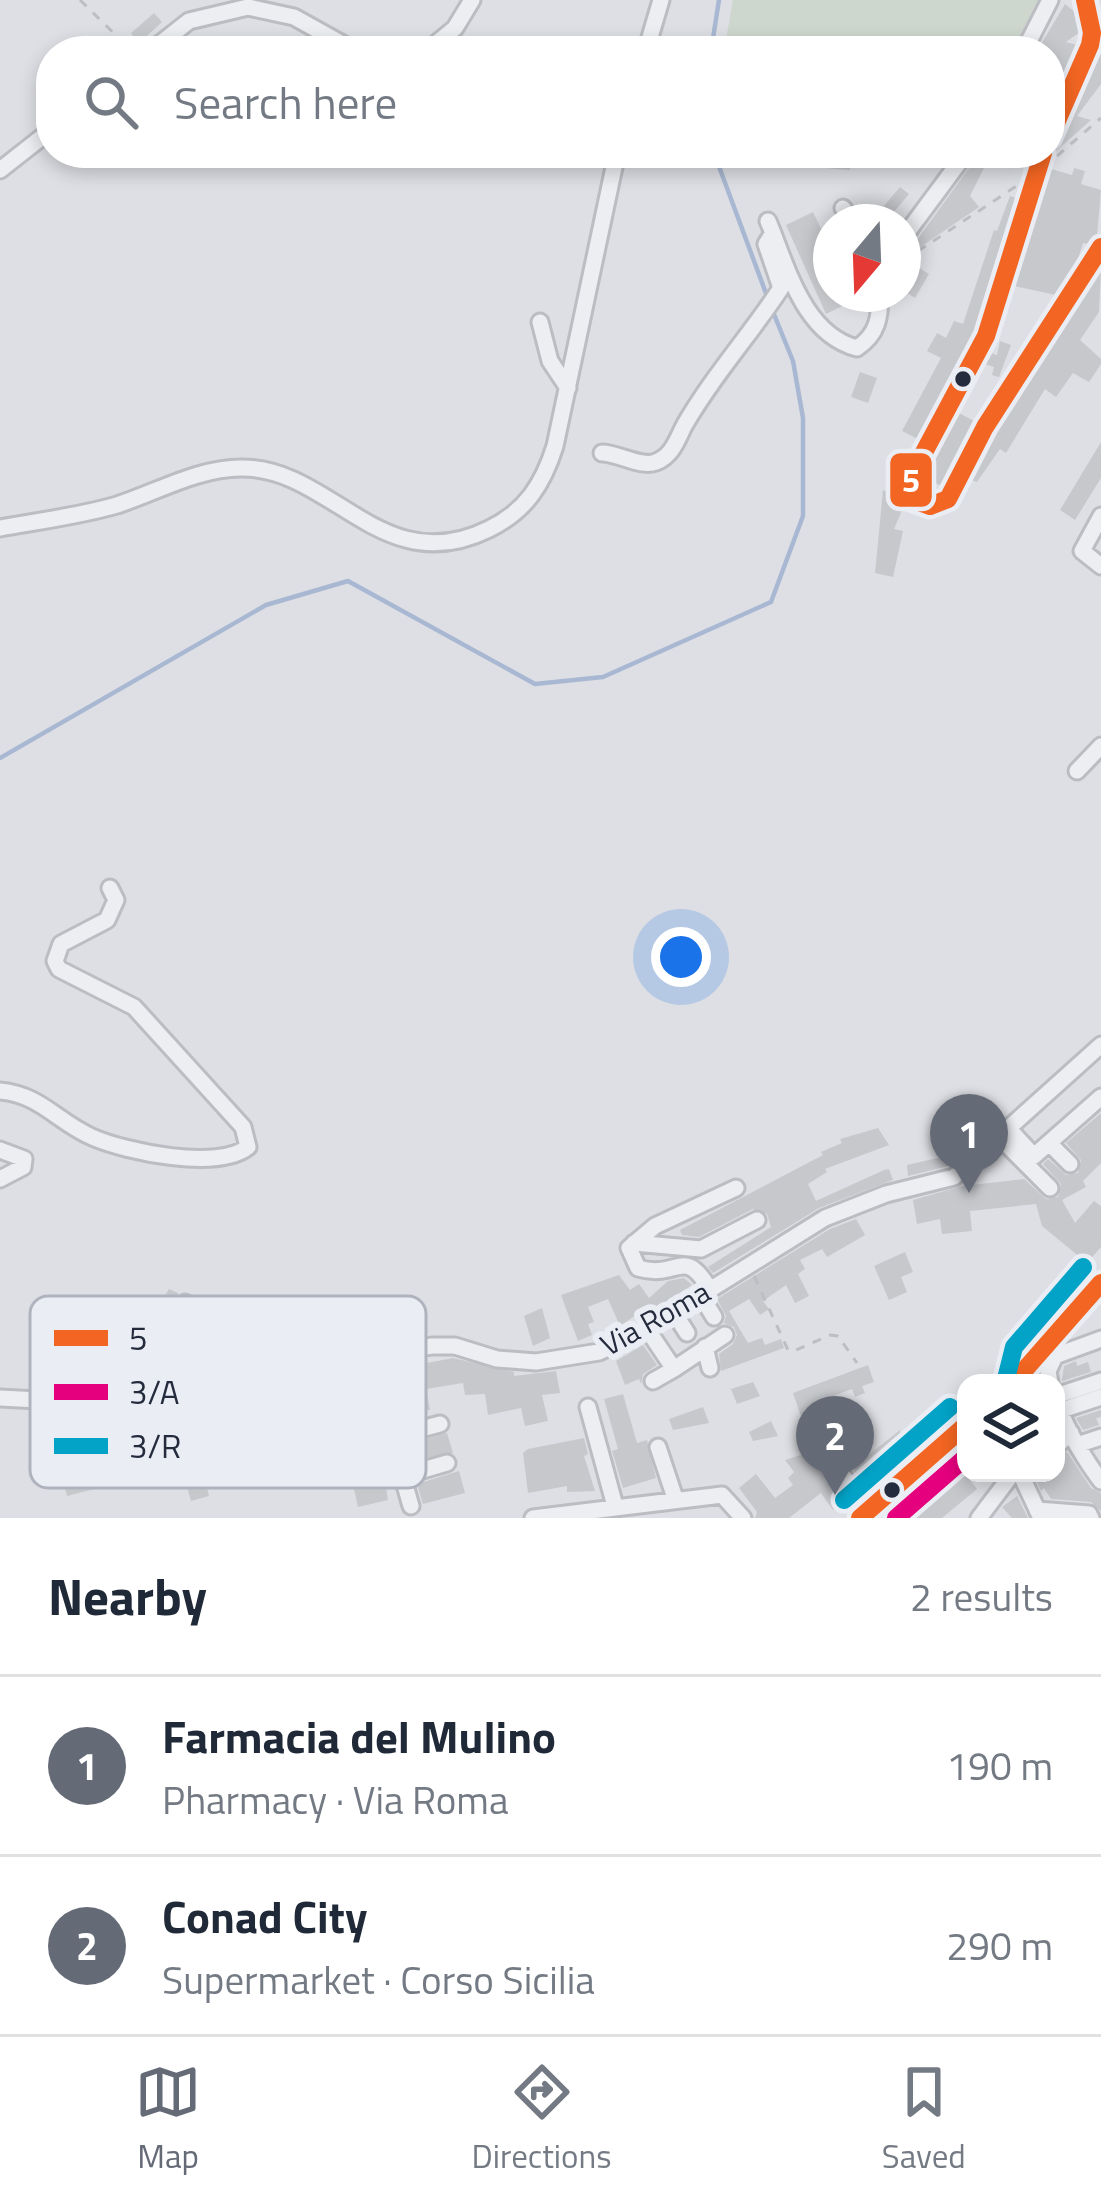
<!DOCTYPE html>
<meta charset="utf-8">
<style>
:root{--surface:#fff;--page:#f6f6f7;--text:#1f2937;--muted:#747a83;--line:#e0e1e3;--accent:#656a77}
body{margin:0;font-family:"Titillium Web",sans-serif;background:var(--page);color:var(--text)}
.controls{position:absolute;right:36px;bottom:36px;display:grid;overflow:hidden;border-radius:24px;box-shadow:0 6px 18px #0003}
.controls button{width:108px;height:108px;display:grid;place-items:center;padding:0;border:0;border-bottom:3px solid var(--line);background:var(--surface);color:var(--text);font:60px sans-serif}
.compass{position:absolute;left:813px;top:204px;width:108px;height:108px;border-radius:50%;background:var(--surface);box-shadow:0 6px 18px #0003;rotate:199deg}
.you{position:absolute;left:681px;top:957px;width:42px;height:42px;margin:-30px;border:9px solid #fff;border-radius:50%;background:#1a73e8;box-shadow:0 0 0 18px #1a73e833}
.badge{display:grid;place-items:center;width:78px;height:78px;border-radius:50%;background:var(--accent);color:#fff;font-size:39px;font-weight:700}
.pin{position:absolute;translate:-50% -99px;filter:drop-shadow(0 3px 6px #0008)}
.pin::after{content:'';position:absolute;top:63px;width:42px;height:36px;background:inherit;clip-path:polygon(0 0,100% 0,50% 100%)}
.list{margin:0;padding:0;list-style:none}
h2{display:flex;justify-content:space-between;align-items:center;height:156px;margin:0;padding:0 48px;font-size:51px}
h2 small{font-size:39px;font-weight:400;color:var(--muted)}
.list li{display:grid;grid-template-columns:78px 1fr auto;gap:36px;align-items:center;box-sizing:border-box;height:180px;padding:0 48px;border-top:3px solid var(--line)}
.list b{display:block;font-size:45px;white-space:nowrap}
.list p{margin:0;font-size:39px;white-space:nowrap;color:var(--muted)}
.list em{font-size:39px;font-style:normal;color:var(--muted)}
.icon{flex:none;width:66px;height:66px;fill:none;stroke:currentColor;stroke-width:2;stroke-linecap:round;stroke-linejoin:round}
.map{position:relative;flex:none;width:1101px;height:1518px;overflow:hidden}
.search{position:absolute;background:var(--surface);box-shadow:0 6px 18px #0003;left:36px;right:36px;top:36px;height:132px;display:flex;align-items:center;gap:30px;box-sizing:border-box;padding:0 42px;border-radius:48px;color:var(--muted);font-size:45px}
.sheet{height:516px;background:var(--surface)}
nav{display:flex;justify-content:space-around;align-items:center;box-sizing:border-box;height:168px;border-top:3px solid var(--line);background:var(--surface);font-size:33px;color:var(--muted)}
nav a{display:grid;justify-items:center;gap:6px}
nav .on{color:var(--accent)}
.map>svg:first-child{display:block}
.green{fill:#cdd7cd}
.lines{fill:none;stroke-linecap:round;stroke-linejoin:round}
.stream{stroke:#a9b8d2;stroke-width:4.5}
.building{fill:#c6c8cc}
.minor-casing{stroke:#bcbdc2;stroke-width:21}
.path{stroke:#bdbec4;stroke-width:3;stroke-dasharray:9 9;stroke-linecap:butt}
.minor{stroke:#edeef1;stroke-width:15}
.bus-1-casing{stroke:#eaedf4;stroke-width:27}
.bus-2-casing{stroke:#eaedf4;stroke-width:27}
.bus-3-casing{stroke:#eaedf4;stroke-width:27}
.bus-1{stroke:#f26522;stroke-width:18}
.bus-2{stroke:#e5007d;stroke-width:18}
.bus-3{stroke:#02a3c7;stroke-width:18}
.bus-dot{fill:#242b3d;stroke:#eaedf4;stroke-width:4.5}
.labels{text-anchor:middle;dominant-baseline:central;stroke-width:12;stroke-linejoin:round;paint-order:stroke}
.street-label{font-size:30px;fill:#242b3d;stroke:#eaedf4}
.key{fill:#eaedf4;stroke:#afb3bd;stroke-width:3}
.key-label{font-size:33px;fill:#242b3d}
.line-badge{stroke:#eaedf4;stroke-width:4.5}
.badge-label{font-size:33px;text-anchor:middle;font-weight:bold;fill:#fff}
</style>
<div class="map">
<svg width="1101" height="1518" viewBox="0 0 1101 1518">
<rect width="100%" height="100%" fill="#dedfe4"/>
<path class="green" d="M 733,0 L 1042,0 L 1018,51 L 724,51 Z
M 887,153 L 959,153 L 952,163 L 886,162 Z"/>
<g class="lines">
<path class="stream" d="M 711,51 L 719,0
M 714,153 L 767,296
M 0,758 L 266,605 L 348,581 L 535,684 L 603,677 L 771,602 L 803,516 L 803,418 L 793,361 L 771,307"/>
</g>
<path class="building" d="M 1065,4 L 1076,13 L 1080,32 L 1066,42 L 1077,45 L 1050,107 L 1050,51 L 1037,51 Z
M 154,13 L 162,22 L 139,43 L 131,33 Z
M 1101,53 L 1101,84 L 1077,116 L 1091,120 L 1055,152 Z
M 778,153 L 851,157 L 850,170 L 777,164 Z
M 977,157 L 986,164 L 970,196 L 979,207 L 919,248 L 914,244 Z
M 1074,168 L 1085,171 L 1081,184 L 1101,190 L 1097,236 L 1089,244 L 1083,243 L 1077,262 L 1056,295 L 1014,286 L 1051,169 L 1072,175 Z
M 900,187 L 909,194 L 887,220 L 878,213 Z
M 1010,196 L 1016,198 L 975,331 L 918,439 L 902,431 L 941,358 L 927,351 L 937,333 L 946,338 L 954,321 L 963,324 L 994,230 L 997,231 Z
M 813,212 L 831,249 L 831,294 L 867,294 L 826,314 L 786,225 Z
M 908,261 L 929,274 L 915,298 L 903,290 L 903,266 Z
M 1101,269 L 1099,312 L 1080,340 L 1101,359 L 1101,364 L 1089,382 L 1073,373 L 1056,397 L 1045,389 L 1006,453 L 1000,449 L 977,482 L 971,480 L 995,433 Z
M 1000,341 L 1011,345 L 999,377 L 992,375 L 994,367 L 985,364 L 990,353 L 997,355 Z
M 860,372 L 877,378 L 868,403 L 851,397 Z
M 959,413 L 974,421 L 941,486 L 925,477 Z
M 1101,442 L 1101,478 L 1075,520 L 1060,510 Z
M 883,490 L 897,495 L 903,508 L 894,529 L 903,531 L 893,577 L 875,573 Z
M 1101,1113 L 1101,1163 L 1083,1181 L 1086,1187 L 1062,1200 L 1075,1223 L 1094,1201 L 1101,1206 L 1101,1247 L 1087,1263 L 1042,1226 L 1036,1204 L 970,1211 L 972,1231 L 942,1234 L 940,1219 L 917,1224 L 913,1200 L 962,1186 L 1024,1179 L 1046,1199 L 1058,1197 L 1061,1184 L 1043,1164 L 1048,1159 L 1066,1175 L 1078,1173 L 1081,1160 L 1066,1143 Z
M 878,1128 L 889,1145 L 825,1169 L 827,1172 L 808,1184 L 816,1201 L 884,1170 L 889,1169 L 893,1180 L 819,1208 L 713,1273 L 708,1267 L 771,1227 L 767,1214 L 753,1209 L 699,1237 L 682,1235 L 680,1230 L 823,1155 L 821,1152 L 842,1143 L 840,1139 Z
M 955,1154 L 956,1159 L 948,1166 L 908,1176 L 907,1165 Z
M 856,1219 L 865,1235 L 827,1257 L 822,1249 L 800,1260 L 805,1269 L 798,1274 L 809,1296 L 795,1303 L 786,1285 L 763,1301 L 769,1309 L 760,1315 L 749,1299 L 729,1311 L 748,1343 L 762,1338 L 765,1345 L 781,1339 L 784,1348 L 721,1371 L 719,1354 L 733,1344 L 737,1335 L 734,1327 L 724,1323 L 726,1316 L 717,1299 L 830,1229 Z
M 905,1252 L 913,1272 L 901,1277 L 907,1292 L 889,1300 L 874,1266 Z
M 619,1275 L 630,1290 L 639,1284 L 649,1298 L 668,1281 L 684,1278 L 692,1285 L 641,1318 L 636,1315 L 620,1326 L 608,1299 L 588,1307 L 594,1322 L 588,1324 L 592,1335 L 578,1341 L 561,1295 Z
M 1074,1285 L 1079,1290 L 1060,1312 L 1049,1304 L 1054,1296 L 1061,1301 Z
M 169,1289 L 178,1293 L 174,1307 L 188,1319 L 186,1323 L 169,1314 L 171,1310 L 160,1304 Z
M 542,1308 L 550,1338 L 533,1346 L 524,1316 Z
M 643,1345 L 657,1365 L 643,1374 L 641,1384 L 639,1379 L 625,1385 L 616,1361 Z
M 453,1358 L 514,1372 L 514,1376 L 556,1371 L 560,1393 L 542,1395 L 548,1421 L 525,1426 L 521,1408 L 488,1415 L 485,1394 L 465,1395 L 463,1383 L 426,1389 L 430,1410 L 401,1414 L 397,1392 L 391,1393 L 385,1371 Z
M 1076,1361 L 1077,1366 L 1088,1362 L 1091,1372 L 1062,1381 L 1064,1366 Z
M 868,1365 L 874,1382 L 862,1386 L 865,1393 L 855,1397 L 852,1389 L 817,1402 L 827,1420 L 806,1431 L 793,1393 Z
M 753,1382 L 760,1396 L 737,1404 L 731,1389 Z
M 623,1394 L 637,1443 L 647,1440 L 656,1478 L 623,1488 L 612,1451 L 618,1449 L 604,1399 Z
M 703,1407 L 709,1423 L 673,1430 L 669,1419 Z
M 1101,1410 L 1101,1417 L 1096,1418 L 1099,1425 L 1083,1430 L 1076,1418 Z
M 771,1421 L 778,1436 L 753,1441 L 749,1432 Z
M 81,1423 L 90,1468 L 98,1468 L 102,1487 L 67,1496 L 52,1428 Z
M 900,1430 L 906,1462 L 893,1473 L 888,1466 L 871,1478 L 877,1486 L 869,1491 L 852,1468 Z
M 447,1433 L 453,1453 L 411,1461 L 406,1445 Z
M 584,1438 L 588,1454 L 584,1456 L 595,1491 L 567,1492 L 567,1486 L 528,1493 L 523,1453 L 528,1449 Z
M 810,1452 L 846,1500 L 833,1510 L 821,1493 L 789,1518 L 755,1518 L 757,1512 L 739,1488 L 756,1474 L 775,1498 L 793,1485 L 788,1478 L 794,1472 L 785,1460 Z
M 1067,1452 L 1091,1488 L 1101,1493 L 1101,1511 L 1091,1502 L 1051,1499 L 1044,1488 L 1041,1491 L 1037,1482 L 1045,1473 L 1056,1473 L 1056,1458 Z
M 382,1459 L 388,1500 L 358,1507 L 349,1467 Z
M 200,1460 L 209,1496 L 191,1501 L 181,1465 Z
M 962,1470 L 977,1489 L 942,1518 L 905,1518 Z
M 459,1471 L 465,1493 L 423,1504 L 417,1484 Z
M 1017,1496 L 1028,1518 L 1012,1518 L 1002,1507 Z"/>
<g class="lines">
<g class="minor-casing">
<path id="minor" d="M 151,51 L 189,21 L 248,7 L 294,17 L 355,51
M 427,51 L 455,28 L 472,0
M 646,51 L 661,0
M 1024,51 L 1050,0
M 1050,137 L 1090,45 L 1092,33 L 1085,0
M 1043,153 L 986,336 L 914,471 L 908,491 L 911,499 C 924,507 936,509 948,499 L 985,427 L 1101,247
M 0,170 L 51,130
M 843,208 L 852,222
M 768,221 C 787,266 803,334 857,348 C 878,334 880,317 880,294
M 903,238 L 966,153
M 540,322 L 550,361 L 568,388
M 602,453 C 618,453 641,468 656,462 C 672,456 677,440 684,426 C 712,377 750,335 781,288 L 766,244 L 773,233
M 1101,516 L 1082,551 L 1101,566
M 0,528 C 39,521 79,516 117,505 C 157,492 198,468 241,468 C 332,467 382,582 489,529 C 526,511 543,484 555,446 L 617,153
M 1077,771 L 1101,746
M 0,1091 C 41,1095 56,1121 92,1137 C 126,1152 218,1171 248,1147 L 243,1127 L 134,1007 L 59,969 L 55,961 L 61,944 L 107,920 L 116,900 L 110,888
M 1008,1128 L 1034,1156 L 1101,1097
M 999,1137 L 1050,1188
M 1049,1143 L 1070,1164
M 0,1150 L 24,1159 L 23,1167 L 0,1179
M 634,1243 L 701,1249 L 757,1220
M 709,1288 C 683,1245 678,1280 638,1268 L 629,1248 L 655,1226 L 736,1188
M 700,1294 L 714,1317
M 185,1303 L 201,1314 L 240,1327 L 271,1346 L 299,1346 L 332,1367
M 673,1311 L 687,1333
M 647,1329 L 674,1369 L 725,1335
M 271,1346 L 272,1332 L 315,1319
M 705,1347 L 710,1368
M 368,1356 L 411,1506
M 653,1381 L 674,1369
M 1013,1383 L 1101,1283
M 1050,1383 L 1048,1371 L 1055,1356 L 1101,1339
M 1056,1396 L 1101,1381
M 0,1398 L 95,1403 L 230,1394 L 368,1356 L 432,1346 L 455,1346 L 497,1359 L 536,1362 L 599,1352 L 647,1329 L 825,1218 L 886,1194 L 954,1177 L 1101,1045
M 588,1407 L 615,1506
M 1061,1411 C 1065,1428 1090,1467 1101,1481
M 1056,1412 L 1101,1397
M 391,1437 L 440,1424
M 1080,1444 L 1101,1437
M 1056,1446 L 1071,1433
M 658,1447 L 675,1498
M 821,1447 L 869,1510
M 1020,1473 L 1041,1518
M 402,1476 L 447,1463
M 1037,1510 L 1089,1514 L 1091,1518
M 533,1518 L 722,1495 L 743,1518
M 860,1518 L 966,1425
M 979,1518 L 1013,1473"/>
</g>
<path class="path" d="M 80,0 L 132,51
M 1057,156 L 1101,118
M 903,261 L 1018,185
M 754,1276 L 788,1350 L 794,1351 L 830,1335 L 838,1336 L 857,1363"/>
<use href="#minor" class="minor"/>
<g class="bus-1-casing">
<path id="bus-1" d="M 1050,137 L 1090,45 L 1092,33 L 1085,0
M 1043,153 L 986,336 L 914,471 L 908,491 L 911,499 L 930,506 L 948,499 L 985,427 L 1101,247
M 1013,1383 L 1101,1283
M 860,1518 L 966,1425"/>
</g>
<g class="bus-2-casing">
<path id="bus-2" d="M 896,1518 L 966,1457"/>
</g>
<g class="bus-3-casing">
<path id="bus-3" d="M 1006,1379 L 1014,1347 L 1083,1267
M 844,1500 L 950,1407"/>
</g>
<use href="#bus-1" class="bus-1"/>
<use href="#bus-2" class="bus-2"/>
<use href="#bus-3" class="bus-3"/>
</g>
<g class="bus-dot">
<circle cx="963" cy="379" r="10"/>
<circle cx="892" cy="1490" r="10"/>
</g>
<g class="labels">
<g class="street-label">
<text transform="translate(655 1318) rotate(-29)">Via Roma</text>
</g>
</g>
<rect x="30" y="1296" width="396" height="192" rx="18" class="key"/>
<rect x="54" y="1330" width="54" height="16" fill="#f26522"/>
<rect x="54" y="1384" width="54" height="16" fill="#e5007d"/>
<rect x="54" y="1438" width="54" height="16" fill="#02a3c7"/>
<g class="key-label">
<text x="129" y="1350">5</text>
<text x="129" y="1404">3/A</text>
<text x="129" y="1458">3/R</text>
</g>
<rect class="line-badge" x="888" y="451" width="46" height="58" rx="12" fill="#f26522"/>
<g class="badge-label">
<text x="911" y="492">5</text>
</g>
</svg>
<div class="controls">
<button><svg class="icon" aria-label="layers" viewBox="0 0 24 24"><path d="M12 4l9 5-9 5-9-5zM3 14l9 5 9-5"/></svg></button>
</div>
<svg class="compass" viewBox="-18 -18 36 36"><path d="M0-13l5 13h-10z" fill="#e53935"/><path d="M0 13l5-13h-10z" fill="#747a83"/></svg>
<div class="you"></div>
<div class="pin badge" style="left:969px;top:1193px">1</div>
<div class="pin badge" style="left:835px;top:1495px">2</div>
<div class="search"><svg class="icon" aria-label="search" viewBox="0 0 24 24"><circle cx="10" cy="10" r="6"/><path d="M15 15l6 6"/></svg>Search here</div>
</div>
<section class="sheet">
<h2>Nearby<small>2 results</small></h2>
<ul class="list">
<li><span class="badge">1</span><div><b>Farmacia del Mulino</b><p>Pharmacy · Via Roma</p></div><em>190 m</em></li>
<li><span class="badge">2</span><div><b>Conad City</b><p>Supermarket · Corso Sicilia</p></div><em>290 m</em></li>
</ul>
</section>
<nav>
<a class="on"><svg class="icon" aria-label="map" viewBox="0 0 24 24"><path d="M3 6l6-2 6 2 6-2v14l-6 2-6-2-6 2zM9 4v14M15 6v14"/></svg>Map</a>
<a><svg class="icon" aria-label="directions" viewBox="0 0 24 24"><path d="M12 3l9 9-9 9-9-9zM9 14v-3h6M13 9l2 2-2 2"/></svg>Directions</a>
<a><svg class="icon" aria-label="saved" viewBox="0 0 24 24"><path d="M7 4h10v16l-5-4-5 4z"/></svg>Saved</a>
</nav>
